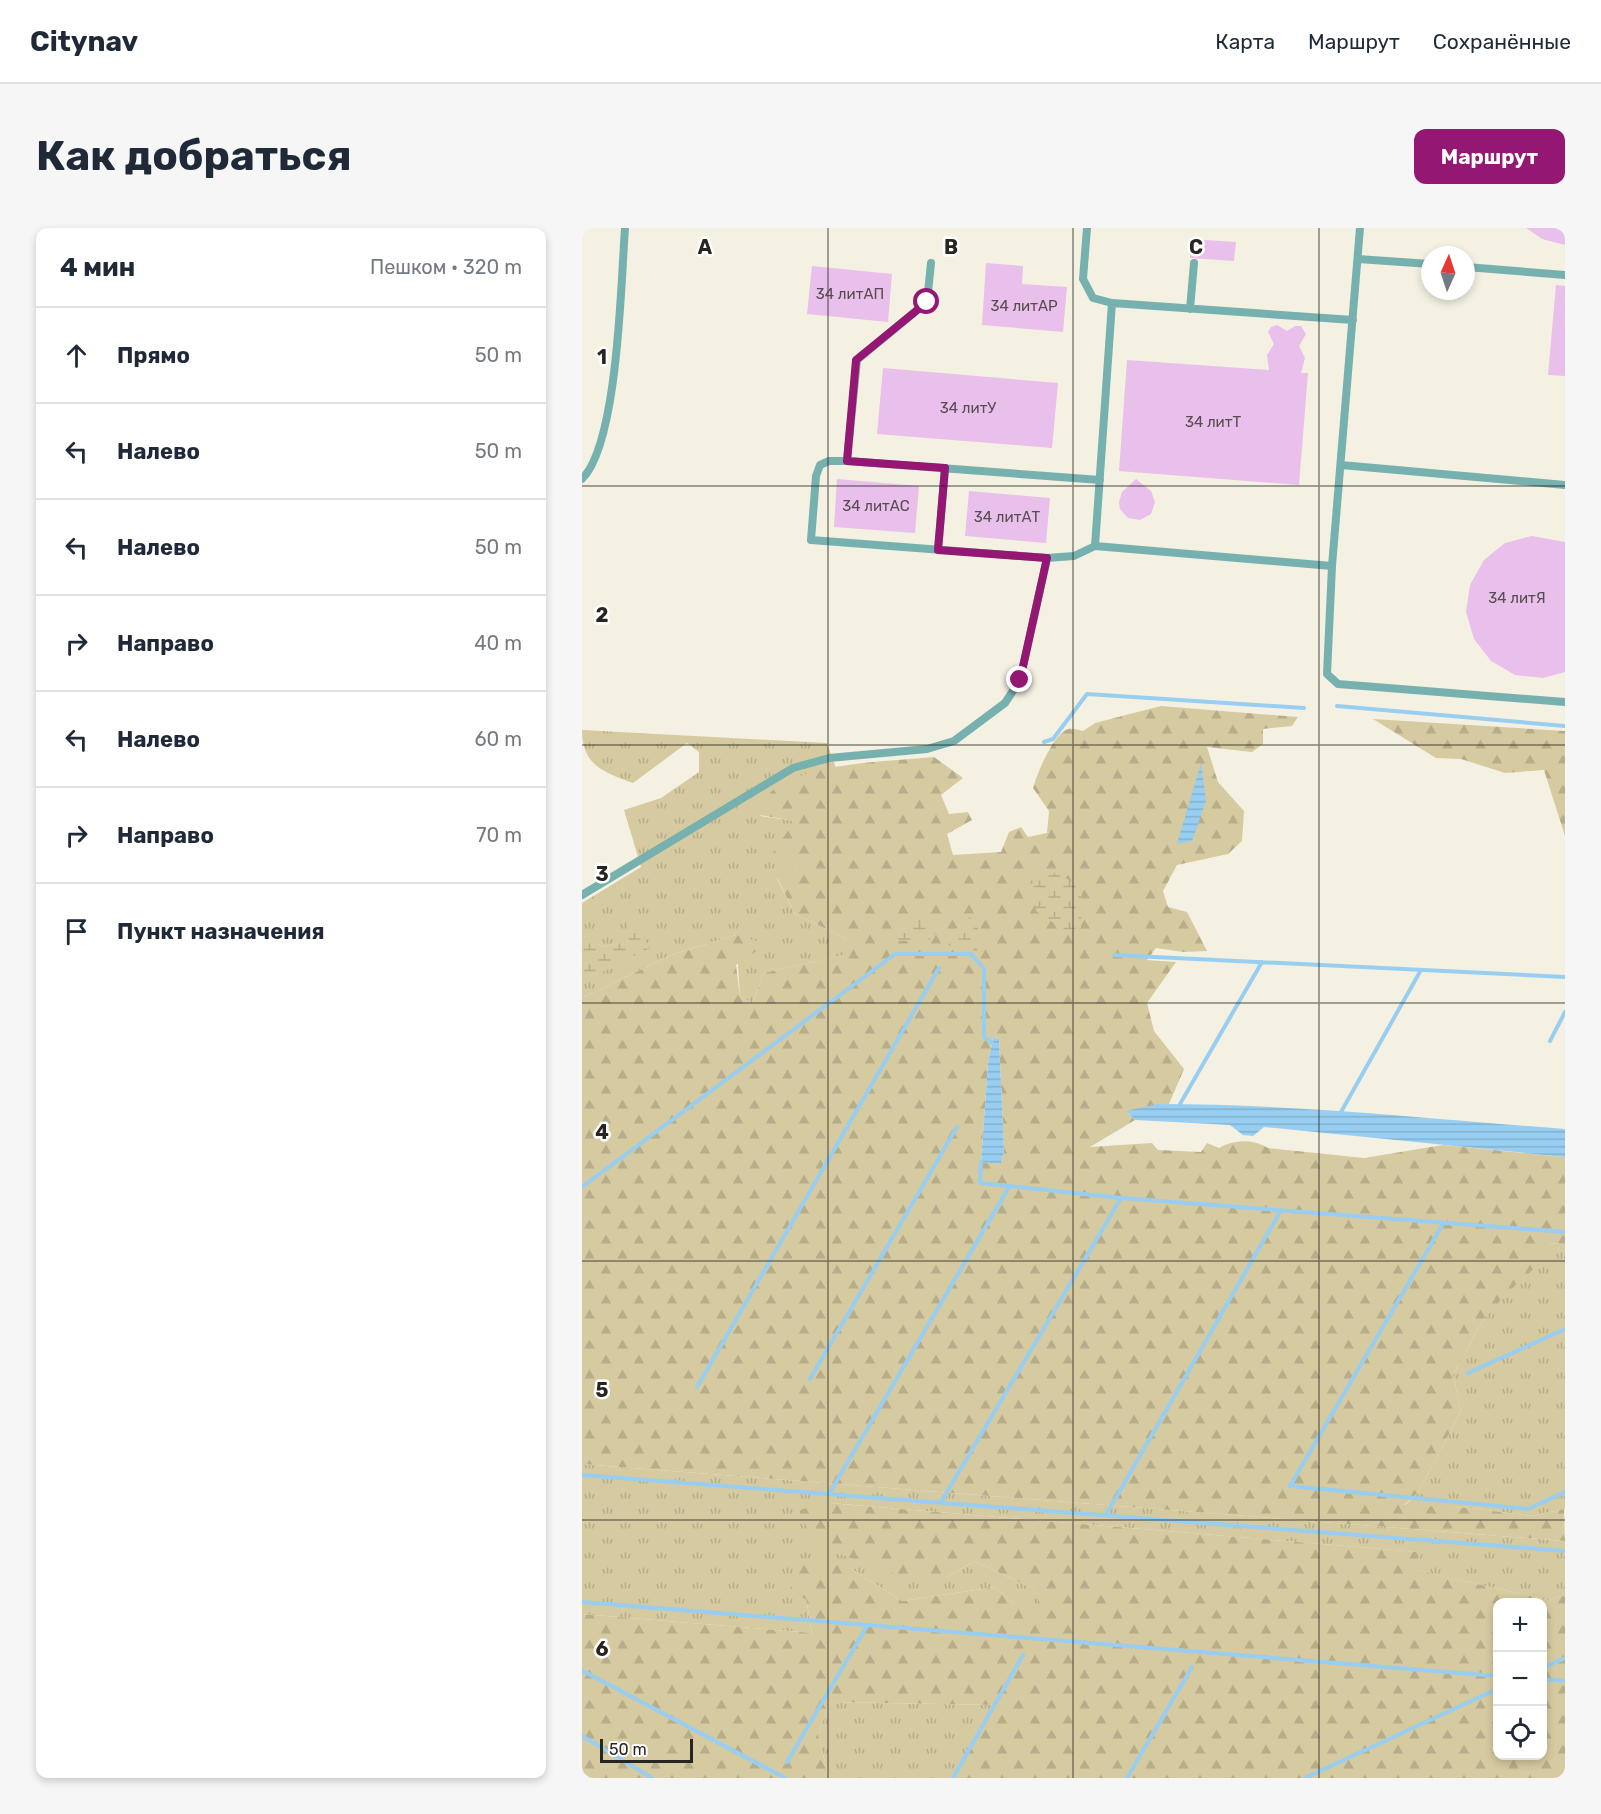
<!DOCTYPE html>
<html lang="ru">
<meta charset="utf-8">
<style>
:root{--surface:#fff;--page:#f6f6f7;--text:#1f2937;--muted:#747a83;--line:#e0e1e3;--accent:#931773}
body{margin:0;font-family:Rubik,sans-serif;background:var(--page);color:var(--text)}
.controls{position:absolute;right:18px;bottom:18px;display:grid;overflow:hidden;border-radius:12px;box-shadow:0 3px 9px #0003}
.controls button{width:54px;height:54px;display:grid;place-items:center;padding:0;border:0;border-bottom:2px solid var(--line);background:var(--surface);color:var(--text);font:30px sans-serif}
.compass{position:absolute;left:839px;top:18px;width:54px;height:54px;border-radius:50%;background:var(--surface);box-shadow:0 3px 9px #0003;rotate:3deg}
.scale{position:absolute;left:18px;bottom:15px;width:93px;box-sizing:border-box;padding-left:6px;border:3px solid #272520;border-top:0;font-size:16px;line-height:21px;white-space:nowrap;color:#272520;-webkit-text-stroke:4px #fff;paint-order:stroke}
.stop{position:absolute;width:18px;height:18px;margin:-14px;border:4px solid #931773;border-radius:50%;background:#fff}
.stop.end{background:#931773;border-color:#fff;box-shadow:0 2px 6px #0008}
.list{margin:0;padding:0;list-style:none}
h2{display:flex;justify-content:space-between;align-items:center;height:78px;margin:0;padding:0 24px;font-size:26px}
h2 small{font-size:20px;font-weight:400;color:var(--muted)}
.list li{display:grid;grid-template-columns:39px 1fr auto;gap:18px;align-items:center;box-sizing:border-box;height:96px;padding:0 24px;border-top:2px solid var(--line)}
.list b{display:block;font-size:22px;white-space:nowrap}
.list em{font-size:20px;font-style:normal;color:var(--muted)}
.icon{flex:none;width:33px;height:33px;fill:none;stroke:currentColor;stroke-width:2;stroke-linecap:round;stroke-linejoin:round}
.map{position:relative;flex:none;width:983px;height:1550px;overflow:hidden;border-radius:12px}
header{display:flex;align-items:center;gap:36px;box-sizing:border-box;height:84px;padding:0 30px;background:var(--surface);border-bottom:2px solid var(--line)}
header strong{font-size:28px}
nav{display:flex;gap:33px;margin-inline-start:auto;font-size:21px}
.intro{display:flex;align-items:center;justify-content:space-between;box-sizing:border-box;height:144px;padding:0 36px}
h1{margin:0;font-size:42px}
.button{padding:15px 27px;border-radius:12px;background:var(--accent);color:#fff;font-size:21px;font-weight:700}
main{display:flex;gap:36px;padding:0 36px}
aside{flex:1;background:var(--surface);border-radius:12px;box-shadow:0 3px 9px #0003}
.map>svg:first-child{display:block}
.grass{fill:url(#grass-tufts)}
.forest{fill:url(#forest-firs);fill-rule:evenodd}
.wetland{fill:url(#wetland-marsh)}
.water{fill:url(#water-rules)}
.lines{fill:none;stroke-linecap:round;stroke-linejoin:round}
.stream{stroke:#97cef1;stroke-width:4}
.building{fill:#e9bfeb}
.lane{stroke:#76b1b0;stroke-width:8}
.route{stroke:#931773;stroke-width:8}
.grid{fill:none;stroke:#272520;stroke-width:1.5;stroke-opacity:0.55}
.labels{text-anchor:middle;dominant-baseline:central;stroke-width:5;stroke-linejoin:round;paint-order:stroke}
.number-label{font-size:15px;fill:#584c53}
.grid-label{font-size:20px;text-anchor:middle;font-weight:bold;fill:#272520;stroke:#fff;stroke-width:5;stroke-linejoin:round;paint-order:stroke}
</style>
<header>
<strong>Citynav</strong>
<nav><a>Карта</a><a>Маршрут</a><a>Сохранённые</a></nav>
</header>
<div class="intro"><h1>Как добраться</h1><a class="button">Маршрут</a></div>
<main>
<aside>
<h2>4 мин<small>Пешком · 320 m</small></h2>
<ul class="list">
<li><svg class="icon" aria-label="ahead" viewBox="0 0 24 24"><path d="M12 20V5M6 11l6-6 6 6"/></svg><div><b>Прямо</b></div><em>50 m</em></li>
<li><svg class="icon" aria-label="left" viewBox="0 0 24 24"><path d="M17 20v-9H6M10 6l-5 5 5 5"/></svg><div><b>Налево</b></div><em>50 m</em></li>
<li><svg class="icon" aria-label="left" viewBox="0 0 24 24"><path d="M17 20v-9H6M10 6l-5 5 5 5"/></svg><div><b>Налево</b></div><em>50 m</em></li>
<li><svg class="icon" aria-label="right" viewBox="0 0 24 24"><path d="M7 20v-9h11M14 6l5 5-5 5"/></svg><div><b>Направо</b></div><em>40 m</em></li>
<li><svg class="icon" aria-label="left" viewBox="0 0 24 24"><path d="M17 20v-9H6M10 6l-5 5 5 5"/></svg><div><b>Налево</b></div><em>60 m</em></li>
<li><svg class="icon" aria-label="right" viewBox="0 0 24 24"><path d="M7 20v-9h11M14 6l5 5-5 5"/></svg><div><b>Направо</b></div><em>70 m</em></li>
<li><svg class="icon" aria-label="arrive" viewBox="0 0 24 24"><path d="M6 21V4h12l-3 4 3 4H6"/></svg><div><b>Пункт назначения</b></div></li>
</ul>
</aside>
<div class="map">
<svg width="983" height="1550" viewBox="0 0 983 1550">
<defs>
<pattern id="grass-tufts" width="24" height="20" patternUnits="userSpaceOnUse" patternTransform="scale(1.5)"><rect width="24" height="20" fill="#d6caa0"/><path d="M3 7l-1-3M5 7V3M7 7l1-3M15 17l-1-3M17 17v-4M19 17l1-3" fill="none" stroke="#b8ad8a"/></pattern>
<pattern id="forest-firs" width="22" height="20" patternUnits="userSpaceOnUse" patternTransform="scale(1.5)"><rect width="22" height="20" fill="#d6caa0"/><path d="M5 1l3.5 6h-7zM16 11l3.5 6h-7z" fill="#b8ad8a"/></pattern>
<pattern id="wetland-marsh" width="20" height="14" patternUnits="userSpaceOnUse" patternTransform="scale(1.5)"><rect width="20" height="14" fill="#d6caa0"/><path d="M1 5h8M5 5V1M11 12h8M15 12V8" fill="none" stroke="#b8ad8a"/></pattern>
<pattern id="water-rules" width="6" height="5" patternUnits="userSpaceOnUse" patternTransform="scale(1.5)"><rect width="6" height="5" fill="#97cef1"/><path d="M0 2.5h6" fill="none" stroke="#82b1ce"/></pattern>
</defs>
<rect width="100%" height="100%" fill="#f5f1e2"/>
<path class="grass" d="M 0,502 L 245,515 L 254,540 L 222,547 L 178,588 L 214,593 L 215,637 L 195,651 L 213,686 L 263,710 L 267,726 L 181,745 L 171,776 L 158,768 L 154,707 L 89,727 L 0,770 L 0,742 L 6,751 L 48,713 L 19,719 L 11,705 L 0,710 L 0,675 L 59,639 L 42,582 L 79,570 L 117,544 L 117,524 L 105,515 L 51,555 C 21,544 0,537 0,502 Z
M 962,1015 L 983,1016 L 983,1281 L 949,1288 L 888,1280 L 822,1278 L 836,1265 L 879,1183 L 871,1147 L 901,1092 Z
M 0,1236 L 983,1313 L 983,1367 L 966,1372 L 832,1342 L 836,1324 L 248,1275 L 363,1350 L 393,1333 L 452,1361 L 458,1377 L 433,1377 L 413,1359 L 320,1373 L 268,1340 L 224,1371 L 230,1405 L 0,1386 Z
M 248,1474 L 413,1477 L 372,1550 L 247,1550 L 236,1506 Z"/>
<path class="forest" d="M 579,478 L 716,489 L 710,498 L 681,501 L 681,516 L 670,524 L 625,519 L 636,554 L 662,583 L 660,613 L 646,626 L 595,637 L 581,663 L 586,679 L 605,684 L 625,723 L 601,724 L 574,720 L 565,732 L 594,734 L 565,775 L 572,803 L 602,841 L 587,876 L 545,884 L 553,892 L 508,919 L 570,915 L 576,922 L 619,924 L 625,915 L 637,920 C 652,911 672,911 686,920 L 782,930 L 861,917 L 983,929 L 983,1016 L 962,1015 L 957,1036 L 924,1066 L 901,1092 L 871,1147 L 879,1183 L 836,1265 L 822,1277 L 888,1280 L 949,1288 L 982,1281 L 983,1313 L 0,1236 L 0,770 L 89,727 L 154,707 L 185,716 L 154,737 L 158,768 L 171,776 L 181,745 L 266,726 L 263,710 L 213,686 L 195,650 L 215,637 L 191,624 L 213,593 L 177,587 C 181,580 184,568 190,563 C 228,533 306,534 352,529 L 381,550 L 359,567 L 367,586 L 386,584 L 390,592 L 365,606 L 371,627 L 419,624 L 427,604 L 439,599 L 446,609 L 465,605 L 467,583 L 451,560 C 455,546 471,506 486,501 C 491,500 496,502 501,503 L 513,495 ZM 411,809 L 417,811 L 422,922 L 419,936 L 399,934 L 406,836 Z
M 791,491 L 983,503 L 983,608 L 962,542 L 923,545 L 879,531 L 854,530 Z
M 247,1275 L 837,1324 L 833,1342 L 966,1372 L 983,1367 L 983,1550 L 372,1550 L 413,1477 L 248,1474 L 236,1506 L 247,1550 L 0,1550 L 0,1386 L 230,1405 L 224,1371 L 206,1364 L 226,1330 L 268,1340 L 320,1373 L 413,1359 L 433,1377 L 457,1377 L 452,1361 L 393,1333 L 363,1350 L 319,1348 L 233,1317 L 217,1282 ZM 915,1374 L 960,1374 L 960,1528 L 915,1528 Z"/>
<path class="wetland" d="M 459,639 L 500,658 L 499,700 L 482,702 L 454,683 L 450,650 Z
M 388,689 L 396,692 L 395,725 L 358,715 Z
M 345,691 L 358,700 L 347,712 L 314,713 L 311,705 Z
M 52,694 L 68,720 L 5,752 L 0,742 L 0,710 L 11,704 L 19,719 L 47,713 L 45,696 Z"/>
<path class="water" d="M 619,535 L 624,573 L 610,613 L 595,616 Z
M 411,809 L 417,811 L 422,922 L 419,936 L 399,934 L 406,836 Z
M 576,876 C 712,876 848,891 983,901 L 983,929 L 682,899 L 671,908 L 661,907 L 648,897 L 553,892 L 544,883 Z"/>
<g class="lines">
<path class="stream" d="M 755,478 L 983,498
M 462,514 L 471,511 L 505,466 L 722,480
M 532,727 L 983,749
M 968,813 L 983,784
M 598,876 L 680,734
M 759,884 L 839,742
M 399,934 L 398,955 L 539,970 L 983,1004
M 0,959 L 313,726 L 389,726 L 402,741 L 402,809 L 410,815
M 861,996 L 708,1258 L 946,1281 L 983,1264
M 886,1145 L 983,1101
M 228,1151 L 375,899
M 115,1159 L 357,740
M 0,1247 L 983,1323
M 247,1266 L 427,959
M 359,1274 L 539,970
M 524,1287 L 699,982
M 0,1374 L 915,1448
M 960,1440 L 983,1430
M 1,1443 L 203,1550
M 960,1451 L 983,1453
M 0,1508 L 70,1550
M 205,1534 L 285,1398
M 371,1550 L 441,1427
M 545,1550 L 610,1439
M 723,1550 L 915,1461"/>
</g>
<path class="building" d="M 944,0 L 983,0 L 983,17 L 960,11 Z
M 609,11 L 654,14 L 652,33 L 608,30 Z
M 404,35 L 441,38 L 440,56 L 485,59 L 481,104 L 400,97 Z
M 230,38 L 310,46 L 306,94 L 225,86 Z
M 974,57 L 983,58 L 983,148 L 966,147 Z
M 695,97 L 705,103 L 713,98 L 719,98 L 724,106 L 717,118 L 723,130 L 719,145 L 726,145 L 717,257 L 537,243 L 545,132 L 687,142 L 685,127 L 692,116 L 686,104 L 689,99 Z
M 301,140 L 476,155 L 470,220 L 295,206 Z
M 255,251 L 337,258 L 333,305 L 252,299 Z
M 554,251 L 569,263 L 573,274 L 569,286 L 558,292 L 546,290 L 538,281 L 537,274 L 540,264 Z
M 387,263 L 468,270 L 464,315 L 383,308 Z
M 950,308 L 983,314 L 983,444 L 961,450 L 933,447 L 909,433 L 892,411 L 884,384 L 888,357 L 902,332 L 923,315 Z"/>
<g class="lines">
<path class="lane" d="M 505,0 L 501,51 L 511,70 L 530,75 L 771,92
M 778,0 L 750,338 L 745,446 L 756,456 L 983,474
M 776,31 L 848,36
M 349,35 L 345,74 L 275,132 L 265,233 L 518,252
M 884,39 L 983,47
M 608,81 L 612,35
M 265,233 L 247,233 L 238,237 L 234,248 L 229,312 L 465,330 L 492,328 L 513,318 L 750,338
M 759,237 L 983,257
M 0,251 C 36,216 39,54 43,0
M 513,318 L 530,75
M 356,322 L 363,240
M 0,667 L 211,540 L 247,530 L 345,521 L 372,513 L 423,475 L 438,452 L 465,330"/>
</g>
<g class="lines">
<path class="route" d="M 345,74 L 274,132 L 265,233 L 363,240 L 356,322 L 465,330 L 438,452"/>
</g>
<path class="grid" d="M 246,0 L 246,1550M 491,0 L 491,1550M 737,0 L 737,1550M 0,258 L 983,258M 0,517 L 983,517M 0,775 L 983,775M 0,1033 L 983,1033M 0,1292 L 983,1292"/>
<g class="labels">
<g class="number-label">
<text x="268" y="66">34 литАП</text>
<text x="442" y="78">34 литАР</text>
<text x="386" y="180">34 литУ</text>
<text x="631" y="194">34 литТ</text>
<text x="294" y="278">34 литАС</text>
<text x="425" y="289">34 литАТ</text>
<text x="935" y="370">34 литЯ</text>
</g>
</g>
<g class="grid-label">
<text x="123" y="26">A</text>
<text x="369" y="26">B</text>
<text x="614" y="26">C</text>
<text x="20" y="136">1</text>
<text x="20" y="394">2</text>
<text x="20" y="653">3</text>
<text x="20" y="911">4</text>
<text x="20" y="1169">5</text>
<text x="20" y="1428">6</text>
</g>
</svg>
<div class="controls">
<button>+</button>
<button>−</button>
<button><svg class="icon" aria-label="locate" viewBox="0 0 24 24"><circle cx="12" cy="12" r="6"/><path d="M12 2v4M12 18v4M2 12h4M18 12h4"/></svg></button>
</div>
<svg class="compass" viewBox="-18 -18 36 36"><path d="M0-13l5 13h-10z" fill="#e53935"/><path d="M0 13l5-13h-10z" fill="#747a83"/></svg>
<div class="scale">50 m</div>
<div class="stop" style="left:345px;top:74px"></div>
<div class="stop end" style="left:438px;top:452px"></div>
</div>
</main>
